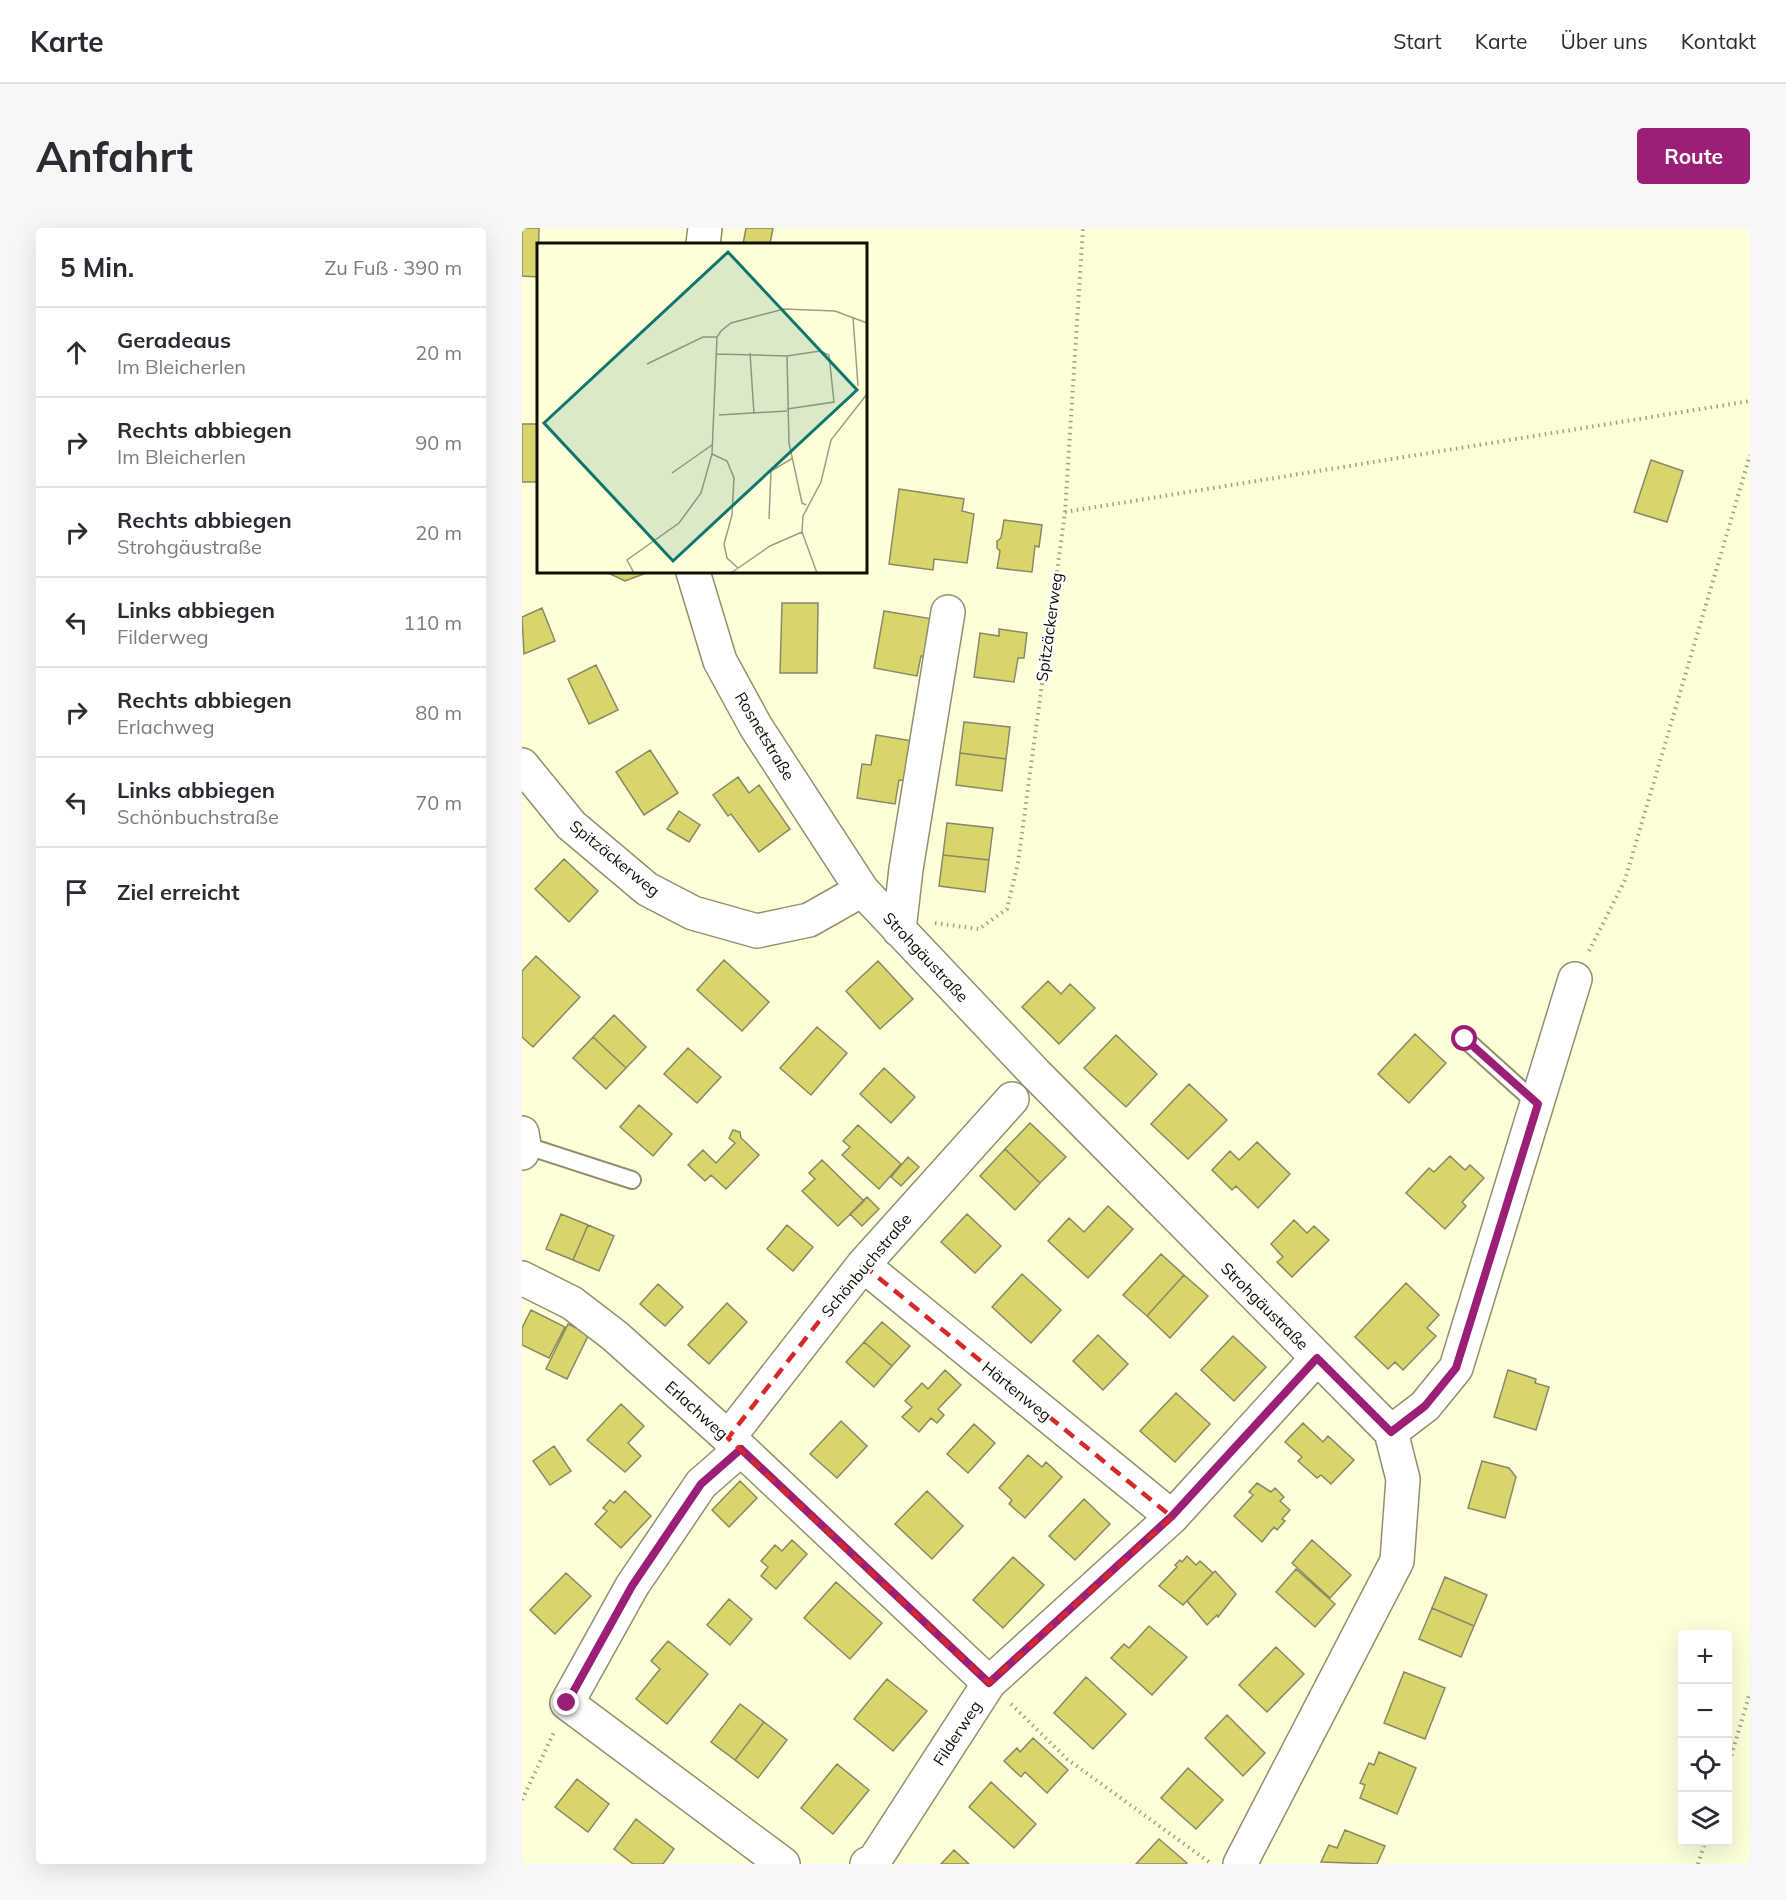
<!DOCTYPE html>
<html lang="de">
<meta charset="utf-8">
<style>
:root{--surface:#fff;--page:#f7f7f7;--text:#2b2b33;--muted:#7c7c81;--line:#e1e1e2;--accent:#9b1f76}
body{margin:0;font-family:Mulish,sans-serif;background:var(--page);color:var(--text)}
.controls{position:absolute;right:18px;bottom:18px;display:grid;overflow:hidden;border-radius:6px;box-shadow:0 6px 24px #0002}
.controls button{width:54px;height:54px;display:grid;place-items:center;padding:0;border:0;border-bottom:2px solid var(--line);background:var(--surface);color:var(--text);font:30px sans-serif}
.stop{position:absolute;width:18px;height:18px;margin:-14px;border:4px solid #9b1f76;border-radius:50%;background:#fff}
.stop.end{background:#9b1f76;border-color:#fff;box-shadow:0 2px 6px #0008}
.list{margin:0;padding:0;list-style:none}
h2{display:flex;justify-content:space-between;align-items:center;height:78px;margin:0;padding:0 24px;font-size:26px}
h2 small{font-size:20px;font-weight:400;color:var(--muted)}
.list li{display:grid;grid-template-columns:39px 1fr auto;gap:18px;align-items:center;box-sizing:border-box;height:90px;padding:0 24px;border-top:2px solid var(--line)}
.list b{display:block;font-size:22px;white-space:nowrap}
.list p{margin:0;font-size:20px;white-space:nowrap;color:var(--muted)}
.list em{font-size:20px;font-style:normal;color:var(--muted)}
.icon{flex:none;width:33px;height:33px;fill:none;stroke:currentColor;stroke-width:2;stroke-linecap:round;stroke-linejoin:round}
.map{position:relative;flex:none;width:1228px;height:1636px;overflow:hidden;border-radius:6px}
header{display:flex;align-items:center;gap:36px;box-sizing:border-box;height:84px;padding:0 30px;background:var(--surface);border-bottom:2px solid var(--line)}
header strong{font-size:28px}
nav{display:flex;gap:33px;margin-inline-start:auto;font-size:21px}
.intro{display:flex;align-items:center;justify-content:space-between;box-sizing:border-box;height:144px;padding:0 36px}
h1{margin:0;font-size:42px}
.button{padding:15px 27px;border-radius:6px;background:var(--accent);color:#fff;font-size:21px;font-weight:700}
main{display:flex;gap:36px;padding:0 36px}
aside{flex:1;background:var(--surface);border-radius:6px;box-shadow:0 6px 24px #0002}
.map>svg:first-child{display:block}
.building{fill:#d8d56b;stroke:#898967;stroke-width:1.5}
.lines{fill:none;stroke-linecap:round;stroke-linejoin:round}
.service-casing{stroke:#90906e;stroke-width:20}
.minor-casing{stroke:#90906e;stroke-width:36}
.path{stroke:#a0a085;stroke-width:4;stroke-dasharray:1.5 4.5;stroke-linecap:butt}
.service{stroke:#fff;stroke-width:16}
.minor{stroke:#fff;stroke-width:33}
.route{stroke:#9b1f76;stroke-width:8}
.marked{fill:none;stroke:#d62828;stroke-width:4.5;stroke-dasharray:12 8;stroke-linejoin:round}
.labels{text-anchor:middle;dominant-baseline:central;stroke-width:4.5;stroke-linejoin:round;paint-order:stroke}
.street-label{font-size:16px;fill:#0f0e03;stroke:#fff}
.inset-road{fill:none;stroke:#9e9e83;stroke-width:1.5}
.view{fill:#0f766e;fill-opacity:0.15;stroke:#0f766e;stroke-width:3}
.inset-edge{fill:none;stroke:#0f0e03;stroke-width:3}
</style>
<header>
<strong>Karte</strong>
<nav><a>Start</a><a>Karte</a><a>Über uns</a><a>Kontakt</a></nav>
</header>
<div class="intro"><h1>Anfahrt</h1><a class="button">Route</a></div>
<main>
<aside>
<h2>5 Min.<small>Zu Fuß · 390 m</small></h2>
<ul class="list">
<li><svg class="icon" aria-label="ahead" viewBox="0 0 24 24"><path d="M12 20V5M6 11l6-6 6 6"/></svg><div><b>Geradeaus</b><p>Im Bleicherlen</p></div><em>20 m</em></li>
<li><svg class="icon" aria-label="right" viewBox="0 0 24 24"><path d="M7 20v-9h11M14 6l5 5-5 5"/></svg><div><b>Rechts abbiegen</b><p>Im Bleicherlen</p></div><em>90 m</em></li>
<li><svg class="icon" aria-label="right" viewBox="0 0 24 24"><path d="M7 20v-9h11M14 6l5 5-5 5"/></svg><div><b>Rechts abbiegen</b><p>Strohgäustraße</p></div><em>20 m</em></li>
<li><svg class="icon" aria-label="left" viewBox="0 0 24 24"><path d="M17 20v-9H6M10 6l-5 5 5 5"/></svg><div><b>Links abbiegen</b><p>Filderweg</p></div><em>110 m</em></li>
<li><svg class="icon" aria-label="right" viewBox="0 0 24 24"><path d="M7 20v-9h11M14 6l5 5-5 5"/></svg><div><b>Rechts abbiegen</b><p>Erlachweg</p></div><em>80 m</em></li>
<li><svg class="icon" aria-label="left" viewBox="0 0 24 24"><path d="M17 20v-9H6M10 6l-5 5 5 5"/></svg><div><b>Links abbiegen</b><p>Schönbuchstraße</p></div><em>70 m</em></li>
<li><svg class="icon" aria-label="arrive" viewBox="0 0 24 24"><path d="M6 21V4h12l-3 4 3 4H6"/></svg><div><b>Ziel erreicht</b></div></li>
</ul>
</aside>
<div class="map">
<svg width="1228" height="1636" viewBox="0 0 1228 1636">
<rect width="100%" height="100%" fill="#fefed9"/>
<path class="building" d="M 0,0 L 17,0 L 16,49 L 0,48 Z
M 224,0 L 251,0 L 248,16 L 221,16 Z
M 0,196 L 16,196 L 16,254 L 0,254 Z
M 1129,232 L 1161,243 L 1145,294 L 1112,284 Z
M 377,261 L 442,271 L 440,283 L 452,286 L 445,335 L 412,331 L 411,342 L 367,336 Z
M 482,292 L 520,297 L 517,319 L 513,318 L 510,344 L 475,340 L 478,323 L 475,320 L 475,313 L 479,310 Z
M 84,344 L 127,344 L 103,353 Z
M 260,375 L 296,375 L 295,445 L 258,445 Z
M 20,380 L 33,413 L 2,426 L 0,389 Z
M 362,383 L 411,391 L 405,428 L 399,428 L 395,448 L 352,440 Z
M 477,401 L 505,405 L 502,430 L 496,430 L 492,454 L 452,449 L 458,405 L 477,408 Z
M 74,437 L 96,482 L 67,496 L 46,451 Z
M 442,494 L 488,499 L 484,531 L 438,525 Z
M 354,507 L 391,513 L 384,553 L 377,552 L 373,576 L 335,570 L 340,536 L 349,537 Z
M 128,522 L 156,565 L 122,587 L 94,544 Z
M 438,525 L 484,531 L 480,563 L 434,557 Z
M 216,549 L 227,565 L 237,557 L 268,601 L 237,624 L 209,586 L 206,588 L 191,567 Z
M 157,583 L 178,597 L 167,614 L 145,601 Z
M 425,595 L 471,600 L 467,632 L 421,627 Z
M 421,627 L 467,632 L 463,664 L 417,658 Z
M 42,631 L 76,663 L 47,694 L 13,661 Z
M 14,728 L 58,769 L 11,819 L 0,809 L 0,743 Z
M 202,732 L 247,774 L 220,803 L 175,762 Z
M 356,733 L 391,771 L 358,801 L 324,763 Z
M 526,753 L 539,766 L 548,756 L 573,780 L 537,816 L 500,779 Z
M 92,787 L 124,819 L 104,840 L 71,809 Z
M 295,799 L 325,825 L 289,867 L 258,840 Z
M 893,806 L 924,835 L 887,875 L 856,846 Z
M 594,807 L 635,846 L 604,879 L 562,840 Z
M 71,809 L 104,840 L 84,861 L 51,830 Z
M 166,820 L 199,849 L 175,875 L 142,846 Z
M 362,840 L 393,869 L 369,895 L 338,866 Z
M 667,856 L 705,892 L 666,931 L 629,896 Z
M 117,877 L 150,906 L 131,928 L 98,899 Z
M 508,895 L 544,929 L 518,955 L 483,921 Z
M 336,897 L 379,936 L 357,961 L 320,927 L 328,919 L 321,913 Z
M 211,902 L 218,904 L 219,910 L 237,927 L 204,961 L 189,947 L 183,953 L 166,937 L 181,922 L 194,935 L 213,915 L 207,910 Z
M 735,914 L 768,946 L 736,980 L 714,958 L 710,962 L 690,942 L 708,923 L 717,932 Z
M 483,921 L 518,955 L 493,982 L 458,948 Z
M 928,928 L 943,942 L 948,937 L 962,950 L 940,974 L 944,978 L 923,1001 L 884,965 L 907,940 L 912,944 Z
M 386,929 L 397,939 L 379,958 L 369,949 Z
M 300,932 L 342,973 L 316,998 L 280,963 L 293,951 L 287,945 Z
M 345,969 L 357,981 L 340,998 L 328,986 Z
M 586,978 L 611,1001 L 566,1050 L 526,1013 L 547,990 L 562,1004 Z
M 39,986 L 66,997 L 51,1032 L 24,1021 Z
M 445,986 L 479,1018 L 453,1045 L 419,1014 Z
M 772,992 L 785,1005 L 792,998 L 807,1012 L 770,1049 L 755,1034 L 761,1029 L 749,1016 Z
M 66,997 L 92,1008 L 77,1043 L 51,1032 Z
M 265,997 L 291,1019 L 271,1043 L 245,1021 Z
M 639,1026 L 662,1047 L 625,1088 L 601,1067 Z
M 500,1046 L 539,1082 L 509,1115 L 470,1079 Z
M 662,1047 L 686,1068 L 648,1110 L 625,1088 Z
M 884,1055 L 917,1087 L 905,1100 L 914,1108 L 881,1142 L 873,1134 L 866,1141 L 833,1109 Z
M 136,1056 L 161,1079 L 143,1098 L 118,1076 Z
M 205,1075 L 225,1094 L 187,1136 L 166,1117 Z
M 9,1082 L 43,1099 L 27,1130 L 0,1117 L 0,1100 Z
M 360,1094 L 388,1118 L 370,1138 L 342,1114 Z
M 46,1096 L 67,1106 L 45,1151 L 24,1141 Z
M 576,1107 L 606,1136 L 581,1162 L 551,1133 Z
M 711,1108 L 744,1139 L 712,1173 L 679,1142 Z
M 342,1114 L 370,1138 L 352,1159 L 324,1134 Z
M 423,1142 L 439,1157 L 416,1181 L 422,1187 L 415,1195 L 409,1190 L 397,1204 L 380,1189 L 390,1179 L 383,1173 L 400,1155 L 406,1161 Z
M 986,1142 L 1014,1151 L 1013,1155 L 1027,1159 L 1014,1202 L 972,1189 Z
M 654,1165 L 688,1196 L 653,1234 L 618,1203 Z
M 99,1176 L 122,1198 L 106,1215 L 119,1228 L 103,1244 L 65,1212 Z
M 319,1193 L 345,1218 L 315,1250 L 288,1226 Z
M 781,1195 L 801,1214 L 806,1208 L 832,1232 L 809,1256 L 799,1247 L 795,1250 L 776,1233 L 780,1229 L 763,1214 Z
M 452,1196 L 473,1215 L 446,1245 L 425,1226 Z
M 32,1218 L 49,1243 L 28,1257 L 11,1233 Z
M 506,1227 L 520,1239 L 524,1234 L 540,1249 L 503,1290 L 487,1276 L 490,1272 L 477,1260 Z
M 960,1233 L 987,1240 L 994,1249 L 983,1290 L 946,1280 Z
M 218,1253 L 235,1270 L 207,1299 L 190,1282 Z
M 735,1255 L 749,1264 L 753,1260 L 762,1269 L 758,1273 L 768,1282 L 760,1291 L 763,1293 L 755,1302 L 752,1299 L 740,1314 L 712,1288 L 731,1267 L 727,1264 Z
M 103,1263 L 129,1288 L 99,1320 L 73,1296 L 85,1283 L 81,1280 L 88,1272 L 92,1275 Z
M 405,1263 L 441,1298 L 410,1331 L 373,1296 Z
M 562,1271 L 588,1296 L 553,1332 L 527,1308 Z
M 270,1312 L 285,1326 L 254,1361 L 239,1348 L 246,1339 L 239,1333 L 253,1317 L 260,1323 Z
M 790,1312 L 829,1347 L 808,1370 L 770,1335 Z
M 665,1328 L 674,1337 L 678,1333 L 691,1345 L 661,1377 L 637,1358 L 655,1339 L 653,1337 L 658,1332 L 660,1334 Z
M 491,1329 L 522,1357 L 481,1400 L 451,1372 Z
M 774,1341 L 813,1376 L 793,1399 L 754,1364 Z
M 693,1343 L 714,1366 L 696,1389 L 695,1387 L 685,1397 L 665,1373 Z
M 44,1345 L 69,1368 L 33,1406 L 8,1382 Z
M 923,1349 L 965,1367 L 952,1398 L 910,1380 Z
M 314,1354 L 360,1395 L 328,1431 L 282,1390 Z
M 207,1371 L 230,1391 L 208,1417 L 185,1397 Z
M 910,1380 L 952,1398 L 939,1429 L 897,1411 Z
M 627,1398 L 665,1429 L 630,1467 L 589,1430 L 602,1416 L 607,1420 Z
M 146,1413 L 186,1446 L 145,1496 L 114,1471 L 138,1441 L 129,1433 Z
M 754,1419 L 782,1446 L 745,1484 L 717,1457 Z
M 882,1444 L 923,1460 L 903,1511 L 862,1495 Z
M 564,1449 L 604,1486 L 571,1521 L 532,1485 Z
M 365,1451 L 405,1483 L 371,1523 L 332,1491 Z
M 218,1476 L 242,1494 L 213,1532 L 189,1514 Z
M 705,1487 L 743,1525 L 721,1548 L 683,1510 Z
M 242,1494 L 265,1512 L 236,1550 L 213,1532 Z
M 511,1510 L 546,1542 L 525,1565 L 503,1544 L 499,1549 L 482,1533 L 495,1520 L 498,1524 Z
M 857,1524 L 894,1540 L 875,1586 L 838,1570 L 843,1557 L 838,1555 L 847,1535 L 852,1537 Z
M 315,1536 L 347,1562 L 311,1606 L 279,1580 Z
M 666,1540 L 701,1572 L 674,1601 L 639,1570 Z
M 55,1551 L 87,1576 L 66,1604 L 33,1579 Z
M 469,1554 L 514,1596 L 492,1620 L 447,1579 Z
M 114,1591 L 152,1621 L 141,1636 L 111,1636 L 92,1621 Z
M 823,1602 L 863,1618 L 855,1636 L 799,1634 L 807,1617 L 815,1620 Z
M 637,1611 L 665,1635 L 664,1636 L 614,1636 Z
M 432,1622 L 447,1636 L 419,1636 Z"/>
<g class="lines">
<g class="service-casing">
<path id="service" d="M 943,811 L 1015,876
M 2,917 L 110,952"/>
</g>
<g class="minor-casing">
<path id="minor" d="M 181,16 L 183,0
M 171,344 L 198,433 L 234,499 L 340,662 L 514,846 L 869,1204 L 881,1251 L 875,1333 L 718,1636
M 0,537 L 49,597 L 125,661 L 171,685 L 235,703 L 287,692 L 340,662
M 377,702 L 384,641 L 426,384
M 0,905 L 2,917 L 0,925
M 341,1037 L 650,1289
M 0,1050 L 50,1075 L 93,1108 L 219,1221 L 467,1455
M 869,1204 L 903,1178 L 934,1140 L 1053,751
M 206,1210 L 341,1037 L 490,871
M 219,1221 L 179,1256 L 110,1358 L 45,1475 L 261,1636
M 345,1636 L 352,1633 L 467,1455 L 650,1289 L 795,1130"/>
</g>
<path class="path" d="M 543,284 L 1228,173
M 413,695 L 457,701 L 485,681 L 496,635 L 543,284 L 561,0
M 1067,723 L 1103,652 L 1228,227
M 489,1476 L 545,1531 L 687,1634
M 1206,1539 L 1228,1464
M 0,1572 L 33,1502
M 1176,1636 L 1183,1614"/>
<use href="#service" class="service"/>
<use href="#minor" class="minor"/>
</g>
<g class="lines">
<path class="route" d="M 45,1475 L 110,1358 L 179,1256 L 219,1221 L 467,1455 L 650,1288 L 795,1130 L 869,1204 L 903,1178 L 934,1140 L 1016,876 L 943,811"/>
</g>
<path class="marked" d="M 341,1037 L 650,1289 L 467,1455 L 206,1210 Z"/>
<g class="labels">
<g class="street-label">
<text transform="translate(527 399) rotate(-82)">Spitzäckerweg</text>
<text transform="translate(243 508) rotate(59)">Rosnetstraße</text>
<text transform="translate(93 630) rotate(39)">Spitzäckerweg</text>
<text transform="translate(404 729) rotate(47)">Strohgäustraße</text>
<text transform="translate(344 1037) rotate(-50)">Schönbuchstraße</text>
<text transform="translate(743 1078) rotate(45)">Strohgäustraße</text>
<text transform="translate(495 1163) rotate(39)">Härtenweg</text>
<text transform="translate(175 1182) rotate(42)">Erlachweg</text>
<text transform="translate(435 1505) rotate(-57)">Filderweg</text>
</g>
</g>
<g transform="translate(15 15)">
<rect width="330" height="330" fill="#fefed9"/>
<path class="inset-road" d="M 316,74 L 321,143M 213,110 L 217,171M 180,111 L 250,113 L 283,108 L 292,112 L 297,159 L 250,166M 250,113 L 252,200 L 265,260 L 269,262M 110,121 L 166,94 L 180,94M 182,172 L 250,168M 175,211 L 190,218 L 197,235 L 195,272 L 187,301 L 190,315 L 201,325M 135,230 L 175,202M 232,276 L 234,228 L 256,215M 97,330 L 90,317 L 142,280 L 164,250 L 175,211 L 180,94 L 184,88 L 194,80 L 247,66 L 298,68 L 330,80M 194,330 L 233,303 L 265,289M 280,330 L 265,289 L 266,273 L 284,239 L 294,197 L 330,151"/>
<path class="view" d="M 191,9 L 320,147 L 136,318 L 7,180 Z"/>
<rect width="330" height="330" class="inset-edge"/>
</g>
</svg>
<div class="controls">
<button>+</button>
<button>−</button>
<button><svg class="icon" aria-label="locate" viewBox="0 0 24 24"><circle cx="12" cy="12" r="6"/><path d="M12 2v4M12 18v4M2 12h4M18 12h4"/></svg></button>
<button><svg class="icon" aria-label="layers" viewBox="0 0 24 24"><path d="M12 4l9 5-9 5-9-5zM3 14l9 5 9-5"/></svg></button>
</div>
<div class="stop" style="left:943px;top:811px"></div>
<div class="stop end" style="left:45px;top:1475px"></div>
</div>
</main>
